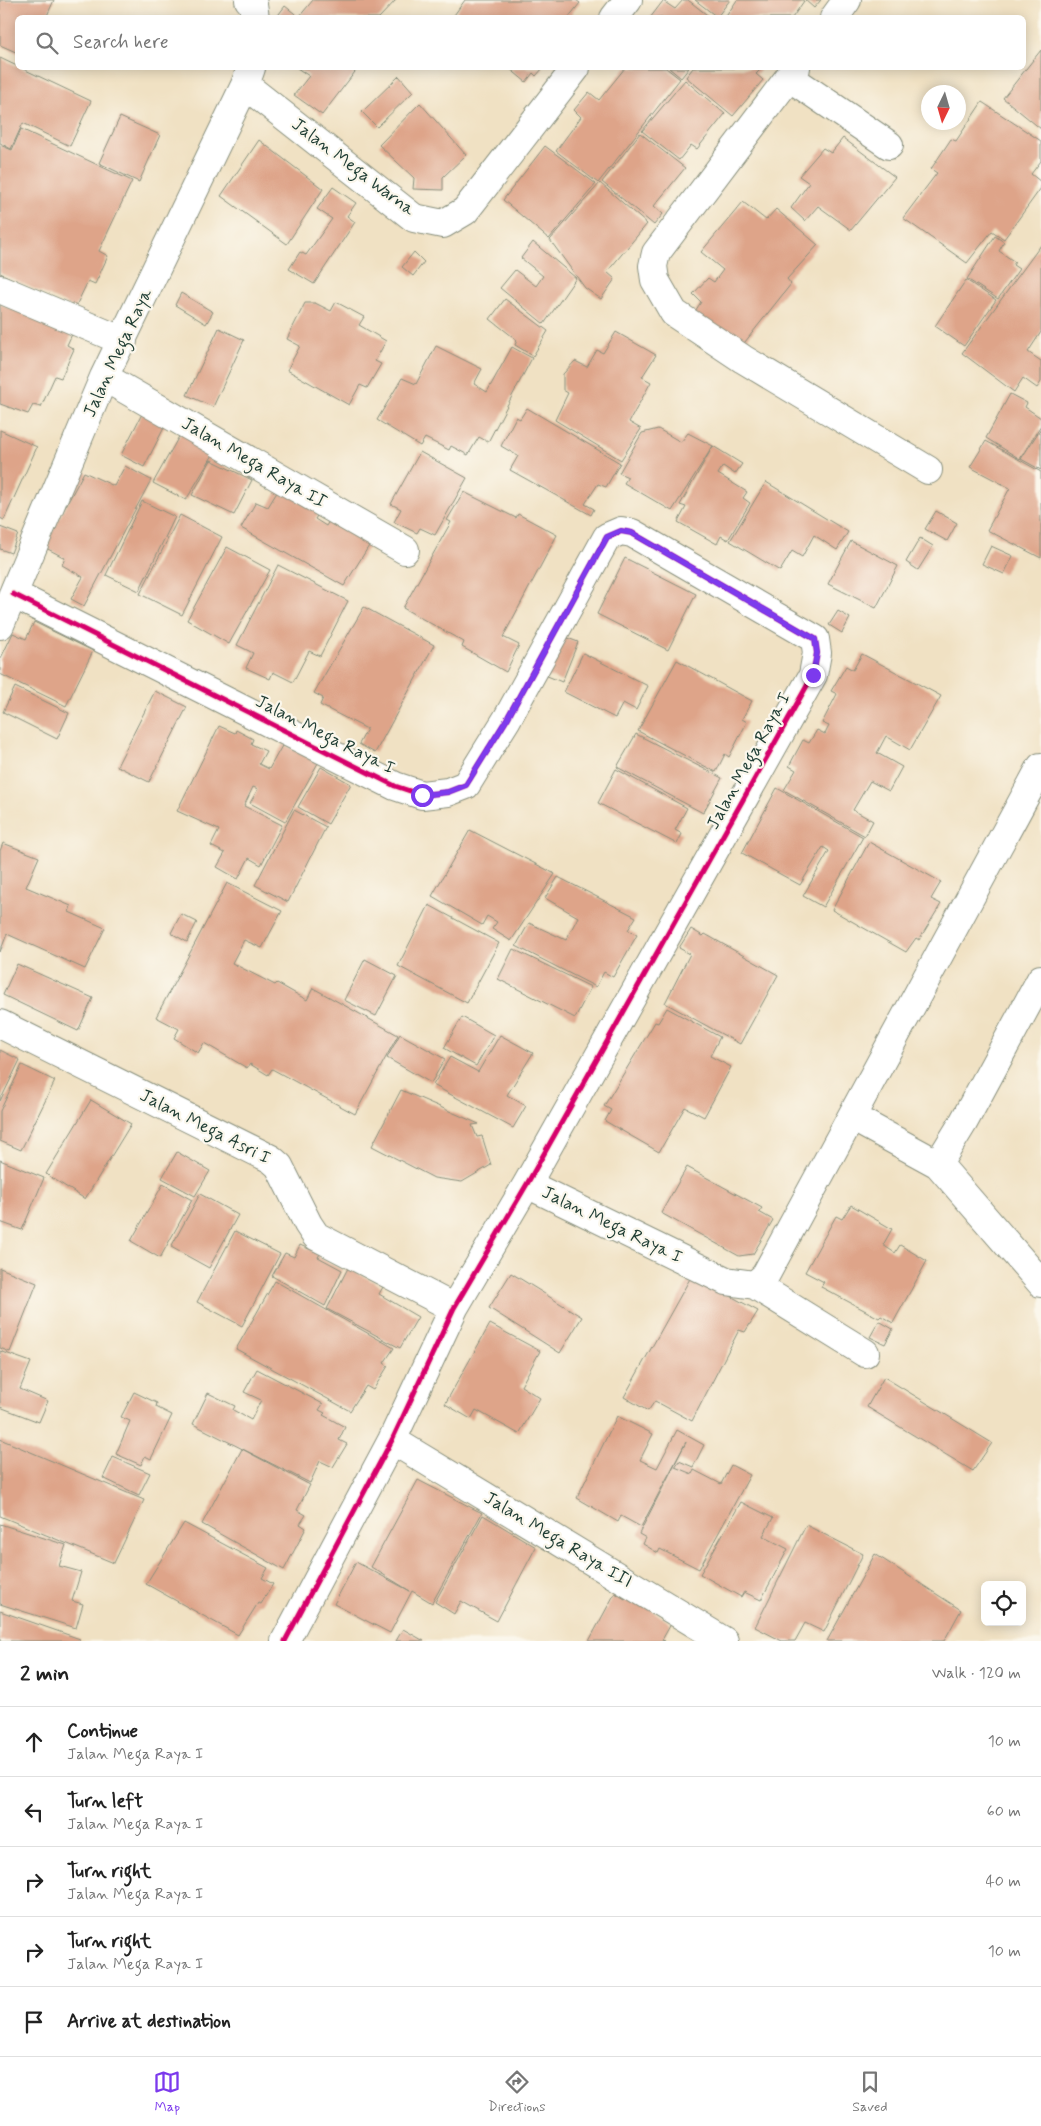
<!DOCTYPE html>
<meta charset="utf-8">
<style>
:root{--surface:#fff;--page:#f2f2f2;--text:#222;--muted:#767676;--line:#e0e0e0;--accent:#7c3aed}
body{margin:0;font-family:Mynerve,sans-serif;background:var(--page);color:var(--text)}
.controls{position:absolute;right:15px;bottom:15px;display:grid;overflow:hidden;border-radius:8px;box-shadow:0 2px 12px #0003}
.controls button{width:45px;height:45px;display:grid;place-items:center;padding:0;border:0;border-bottom:1px solid var(--line);background:var(--surface);color:var(--text);font:25px sans-serif}
.compass{position:absolute;left:921px;top:85px;width:45px;height:45px;border-radius:50%;background:var(--surface);box-shadow:0 2px 12px #0003;rotate:185deg}
.stop{position:absolute;width:15px;height:15px;margin:-11px;border:4px solid #7c3aed;border-radius:50%;background:#fff}
.stop.end{background:#7c3aed;border-color:#fff;box-shadow:0 1px 5px #0008}
.list{margin:0;padding:0;list-style:none}
h2{display:flex;justify-content:space-between;align-items:center;height:65px;margin:0;padding:0 20px;font-size:21px}
h2 small{font-size:16px;font-weight:400;color:var(--muted)}
.list li{display:grid;grid-template-columns:32px 1fr auto;gap:15px;align-items:center;box-sizing:border-box;height:70px;padding:0 20px;border-top:1px solid var(--line)}
.list b{display:block;font-size:19px;white-space:nowrap}
.list p{margin:0;font-size:16px;white-space:nowrap;color:var(--muted)}
.list em{font-size:16px;font-style:normal;color:var(--muted)}
.icon{flex:none;width:28px;height:28px;fill:none;stroke:currentColor;stroke-width:2;stroke-linecap:round;stroke-linejoin:round}
.map{position:relative;flex:none;width:1041px;height:1641px;overflow:hidden}
.search{position:absolute;background:var(--surface);box-shadow:0 2px 12px #0003;left:15px;right:15px;top:15px;height:55px;display:flex;align-items:center;gap:12px;box-sizing:border-box;padding:0 18px;border-radius:8px;color:var(--muted);font-size:19px}
.sheet{height:415px;background:var(--surface)}
nav{display:flex;justify-content:space-around;align-items:center;box-sizing:border-box;height:70px;border-top:1px solid var(--line);background:var(--surface);font-size:14px;color:var(--muted)}
nav a{display:grid;justify-items:center;gap:2px}
nav .on{color:var(--accent)}
.map>svg:first-child{display:block}
.building{fill:#dea489}
.lines{fill:none;stroke-linecap:round;stroke-linejoin:round}
.minor-casing{stroke:#888f7c;stroke-width:30}
.minor{stroke:#fff;stroke-width:28}
.cycleway-casing{stroke:#fbf7ec;stroke-width:8}
.cycleway{stroke:#d6006c;stroke-width:5}
.route{stroke:#7c3aed;stroke-width:6}
.labels{text-anchor:middle;dominant-baseline:central;stroke-width:4.5;stroke-linejoin:round;paint-order:stroke}
.street-label{font-size:18px;fill:#1f3d34;stroke:#fbf7ec}
</style>
<div class="map">
<svg width="1041" height="1641" viewBox="0 0 1041 1641">
<rect width="100%" height="100%" fill="#fbf7ec"/>
<filter id="ink" filterUnits="userSpaceOnUse"><feTurbulence type="fractalNoise" baseFrequency=".02" numOctaves="2"/><feDisplacementMap in="SourceGraphic" scale="10" xChannelSelector="R" yChannelSelector="G"/><feConvolveMatrix kernelMatrix="1 2 1 2 8 2 1 2 1" color-interpolation-filters="sRGB"/></filter>
<filter id="wash" filterUnits="userSpaceOnUse"><feTurbulence type="fractalNoise" baseFrequency=".0096" numOctaves="4" result="noise"/><feDisplacementMap in="SourceGraphic" scale="20" xChannelSelector="R" yChannelSelector="G"/><feGaussianBlur stdDeviation="1.12" result="paint"/><feColorMatrix in="noise" values="0 0 0 0 0 0 0 0 0 0 0 0 0 0 0 0 0 1.4 0 .05"/><feComposite in="paint" operator="in"/></filter>
<g filter="url(#wash)">
<rect width="100%" height="100%" fill="#f0e1c3"/>
<g id="blocks">
<path class="building" d="M 0,0 L 54,0 L 46,18 L 18,18 L 18,53 L 0,45 Z
M 313,0 L 396,0 L 379,18 L 276,18 L 285,6 L 299,17 Z
M 465,0 L 576,0 L 580,3 L 568,18 L 452,18 Z
M 683,0 L 688,0 L 711,18 L 650,18 L 663,1 L 675,9 Z
M 695,0 L 730,0 L 717,17 Z
M 737,0 L 802,0 L 804,1 L 792,18 L 725,18 Z
M 805,0 L 821,0 L 814,8 Z
M 1041,50 L 1041,129 L 1003,98 Z
M 0,58 L 91,101 L 70,146 L 23,123 L 11,149 L 0,143 Z
M 297,68 L 358,68 L 322,115 L 294,95 L 309,76 Z
M 509,68 L 543,68 L 536,76 L 533,73 L 526,82 Z
M 625,68 L 666,68 L 680,79 L 598,183 L 556,151 L 581,117 L 574,110 L 589,92 L 599,100 Z
M 669,68 L 689,68 L 681,78 Z
M 693,68 L 762,68 L 756,74 L 763,80 L 733,116 L 686,77 Z
M 399,76 L 413,92 L 377,127 L 362,112 Z
M 685,80 L 725,114 L 697,149 L 691,145 L 679,160 L 642,131 Z
M 982,102 L 1041,141 L 1041,161 L 1031,174 L 1041,182 L 1041,188 L 1004,239 L 992,231 L 967,263 L 903,218 L 937,173 L 931,169 L 951,139 L 956,141 Z
M 420,103 L 466,155 L 443,177 L 443,190 L 413,189 L 414,178 L 379,145 Z
M 120,117 L 160,135 L 139,182 L 99,163 Z
M 21,129 L 132,181 L 99,251 L 108,256 L 95,284 L 88,281 L 75,308 L 0,273 L 0,145 L 12,150 Z
M 640,133 L 685,168 L 654,206 L 663,214 L 654,225 L 602,182 Z
M 843,138 L 895,177 L 851,230 L 818,206 L 805,221 L 791,208 L 809,183 L 799,176 L 823,148 L 831,153 Z
M 259,140 L 323,189 L 287,244 L 221,196 Z
M 545,146 L 596,184 L 549,239 L 503,200 Z
M 600,183 L 647,224 L 607,272 L 615,279 L 601,299 L 585,288 L 550,240 Z
M 333,187 L 356,203 L 347,216 L 355,222 L 314,284 L 289,269 L 300,252 L 306,255 L 332,219 L 317,209 Z
M 743,202 L 766,220 L 776,209 L 818,245 L 787,279 L 791,284 L 737,352 L 690,319 L 701,302 L 693,294 L 708,278 L 714,282 L 723,270 L 701,252 Z
M 995,236 L 1004,242 L 999,251 L 1015,262 L 1013,265 L 1019,269 L 998,299 L 967,279 Z
M 533,242 L 576,278 L 544,324 L 500,288 L 515,270 L 536,286 L 543,276 L 521,258 Z
M 1041,245 L 1041,332 L 1028,352 L 1041,361 L 1041,382 L 1037,388 L 1023,378 L 1014,392 L 962,353 Z
M 414,252 L 424,262 L 413,276 L 402,267 Z
M 966,280 L 996,300 L 964,346 L 935,326 Z
M 181,293 L 213,312 L 206,324 L 175,305 Z
M 505,299 L 548,331 L 533,356 L 515,345 L 517,340 L 490,319 Z
M 336,302 L 364,317 L 359,325 L 386,341 L 375,361 L 381,364 L 367,388 L 360,385 L 349,405 L 287,370 L 300,346 L 287,339 L 305,303 L 315,303 L 331,311 Z
M 0,304 L 73,332 L 67,345 L 74,349 L 61,378 L 55,376 L 41,407 L 33,405 L 28,414 L 0,404 Z
M 219,328 L 244,340 L 213,407 L 187,395 Z
M 616,332 L 656,355 L 642,377 L 651,382 L 629,422 L 641,429 L 621,460 L 555,420 L 568,393 L 563,390 L 563,374 L 575,361 L 587,367 L 597,350 L 603,353 Z
M 436,346 L 482,369 L 474,384 L 487,392 L 512,347 L 532,358 L 488,442 L 479,437 L 468,455 L 451,446 L 449,450 L 425,438 L 420,446 L 377,420 L 402,378 L 416,384 Z
M 1010,394 L 1027,403 L 1025,407 L 1041,418 L 1041,425 L 1020,459 L 986,438 Z
M 145,408 L 168,420 L 144,467 L 121,455 Z
M 527,408 L 620,463 L 606,487 L 598,484 L 585,504 L 594,509 L 591,515 L 510,470 L 518,456 L 501,446 L 516,417 L 520,419 Z
M 1041,428 L 1041,470 L 1021,459 Z
M 658,429 L 681,442 L 688,433 L 713,446 L 672,511 L 624,483 L 628,477 L 619,473 L 642,433 Z
M 0,430 L 37,447 L 4,520 L 0,518 Z
M 182,431 L 217,448 L 186,500 L 153,483 Z
M 986,441 L 1041,472 L 1041,558 L 987,530 L 1010,488 L 970,467 Z
M 713,446 L 742,464 L 735,474 L 723,466 L 718,474 L 747,492 L 743,498 L 750,503 L 728,540 L 721,536 L 717,544 L 678,522 L 686,507 L 680,505 Z
M 420,452 L 467,478 L 435,535 L 420,528 L 417,533 L 394,522 L 401,509 L 391,504 Z
M 211,460 L 252,480 L 234,515 L 192,495 Z
M 125,466 L 151,480 L 84,606 L 71,599 L 83,577 L 62,565 L 65,558 L 44,547 L 84,472 L 114,486 Z
M 766,482 L 848,532 L 837,550 L 814,535 L 802,557 L 792,551 L 780,571 L 730,541 Z
M 279,489 L 320,511 L 315,519 L 326,526 L 331,518 L 372,541 L 344,586 L 241,528 L 256,502 L 268,507 Z
M 464,492 L 516,518 L 518,514 L 557,535 L 503,637 L 519,645 L 506,672 L 462,647 L 464,642 L 403,608 L 451,522 L 447,520 Z
M 142,501 L 175,517 L 139,591 L 106,575 Z
M 936,511 L 957,523 L 947,541 L 925,529 Z
M 180,515 L 222,537 L 182,615 L 140,594 Z
M 0,527 L 18,534 L 11,553 L 0,549 Z
M 920,538 L 933,546 L 918,570 L 906,562 Z
M 851,541 L 898,566 L 876,608 L 828,584 Z
M 991,546 L 1013,556 L 1004,574 L 982,564 Z
M 227,547 L 270,570 L 229,644 L 187,620 Z
M 625,558 L 696,594 L 668,650 L 597,614 Z
M 278,565 L 348,601 L 320,656 L 309,651 L 293,682 L 273,672 L 270,679 L 246,668 L 253,653 L 237,645 Z
M 364,607 L 434,645 L 375,753 L 359,744 L 367,729 L 320,705 L 323,698 L 314,693 Z
M 838,611 L 850,618 L 842,633 L 829,625 Z
M 34,622 L 93,651 L 66,706 L 0,674 L 0,660 L 13,633 L 26,639 Z
M 557,634 L 578,642 L 562,682 L 540,673 Z
M 583,653 L 648,686 L 636,710 L 623,703 L 615,718 L 564,692 Z
M 862,654 L 941,696 L 910,750 L 886,736 L 877,753 L 902,767 L 889,791 L 870,781 L 853,810 L 873,821 L 865,836 L 784,790 L 796,770 L 789,766 L 803,740 L 809,743 L 817,730 L 825,734 L 829,726 L 822,723 L 837,694 L 831,691 L 846,666 L 853,670 Z
M 677,660 L 752,701 L 742,719 L 747,722 L 729,757 L 725,754 L 716,772 L 638,731 Z
M 15,687 L 69,713 L 57,739 L 3,712 Z
M 155,691 L 187,707 L 149,782 L 117,766 Z
M 219,726 L 235,733 L 236,730 L 253,739 L 251,744 L 266,751 L 259,764 L 269,769 L 283,744 L 318,763 L 285,822 L 250,803 L 258,789 L 253,787 L 244,806 L 282,825 L 261,865 L 249,858 L 238,879 L 217,867 L 225,853 L 211,846 L 219,830 L 177,811 Z
M 636,734 L 722,778 L 703,813 L 617,767 Z
M 321,767 L 351,784 L 328,824 L 298,807 Z
M 616,769 L 687,808 L 675,830 L 682,834 L 677,844 L 598,803 Z
M 777,788 L 863,837 L 823,907 L 803,896 L 829,851 L 823,847 L 800,885 L 742,853 Z
M 294,810 L 326,827 L 288,902 L 255,885 Z
M 470,830 L 555,874 L 511,941 L 492,929 L 497,922 L 487,916 L 482,925 L 432,896 Z
M 869,842 L 941,882 L 931,899 L 941,904 L 919,940 L 916,938 L 906,952 L 832,910 Z
M 3,843 L 39,857 L 26,887 L 71,906 L 69,912 L 105,928 L 85,969 L 7,934 L 0,952 L 0,851 Z
M 558,877 L 636,917 L 628,930 L 637,935 L 613,977 L 604,972 L 596,987 L 516,946 L 529,923 L 566,940 L 578,917 L 545,898 Z
M 227,883 L 282,911 L 262,948 L 244,940 L 232,963 L 275,985 L 277,983 L 307,1000 L 313,988 L 398,1035 L 355,1114 L 272,1069 L 268,1075 L 250,1064 L 247,1068 L 204,1043 L 198,1053 L 174,1038 L 179,1029 L 156,1017 Z
M 429,905 L 499,943 L 467,1003 L 398,966 Z
M 181,914 L 197,922 L 187,942 L 171,933 Z
M 691,929 L 703,936 L 705,934 L 778,975 L 740,1044 L 665,1003 L 690,954 L 679,948 Z
M 513,949 L 591,987 L 575,1018 L 498,979 Z
M 365,959 L 397,976 L 376,1016 L 344,1000 Z
M 17,964 L 93,998 L 78,1031 L 3,995 Z
M 667,1008 L 720,1037 L 710,1056 L 731,1067 L 704,1117 L 685,1107 L 659,1152 L 605,1121 L 611,1110 L 604,1106 L 655,1022 L 658,1023 Z
M 462,1017 L 494,1035 L 476,1066 L 444,1048 Z
M 400,1034 L 445,1059 L 431,1083 L 387,1058 Z
M 500,1035 L 533,1053 L 507,1095 L 526,1106 L 513,1128 L 433,1085 L 450,1057 L 478,1072 Z
M 0,1050 L 20,1060 L 0,1101 Z
M 22,1065 L 55,1081 L 21,1150 L 0,1141 L 0,1111 Z
M 401,1090 L 479,1124 L 472,1125 L 477,1137 L 482,1136 L 491,1165 L 462,1182 L 434,1178 L 372,1146 Z
M 91,1100 L 131,1124 L 85,1199 L 46,1174 Z
M 177,1152 L 210,1171 L 195,1196 L 162,1178 Z
M 0,1160 L 44,1178 L 22,1230 L 0,1222 Z
M 687,1167 L 762,1208 L 759,1212 L 773,1220 L 753,1254 L 739,1256 L 661,1213 Z
M 163,1184 L 192,1200 L 160,1258 L 131,1241 Z
M 200,1194 L 238,1215 L 209,1268 L 171,1247 Z
M 851,1205 L 892,1229 L 883,1245 L 895,1253 L 900,1245 L 927,1261 L 893,1323 L 881,1316 L 879,1318 L 821,1287 L 824,1282 L 805,1272 L 836,1216 L 842,1219 Z
M 235,1231 L 280,1254 L 242,1326 L 197,1302 Z
M 300,1245 L 320,1254 L 318,1257 L 342,1270 L 325,1306 L 272,1276 L 285,1253 L 294,1257 Z
M 0,1268 L 37,1283 L 10,1352 L 0,1348 Z
M 348,1268 L 383,1287 L 379,1294 L 418,1317 L 400,1348 L 327,1309 Z
M 511,1273 L 582,1317 L 560,1353 L 489,1308 Z
M 692,1275 L 758,1311 L 745,1332 L 739,1330 L 692,1421 L 655,1401 L 648,1411 L 624,1397 Z
M 275,1281 L 394,1348 L 384,1363 L 388,1366 L 373,1390 L 366,1386 L 350,1411 L 236,1349 Z
M 879,1321 L 893,1329 L 885,1344 L 870,1337 Z
M 490,1324 L 540,1351 L 521,1386 L 540,1398 L 519,1434 L 476,1410 L 471,1419 L 445,1404 Z
M 0,1351 L 31,1362 L 20,1389 L 48,1401 L 39,1422 L 0,1407 Z
M 257,1369 L 323,1404 L 319,1410 L 325,1413 L 323,1415 L 345,1427 L 339,1440 L 347,1444 L 333,1467 L 320,1461 L 310,1483 L 193,1424 L 208,1393 L 235,1406 L 233,1410 L 251,1420 L 261,1400 L 244,1392 Z
M 884,1377 L 992,1443 L 973,1471 L 867,1407 Z
M 134,1392 L 157,1403 L 156,1407 L 172,1415 L 151,1459 L 145,1456 L 141,1465 L 116,1454 L 130,1421 L 121,1417 Z
M 617,1416 L 653,1434 L 640,1460 L 657,1468 L 677,1430 L 704,1445 L 693,1467 L 679,1461 L 675,1467 L 692,1474 L 694,1470 L 721,1484 L 731,1465 L 750,1475 L 699,1569 L 660,1549 L 658,1553 L 643,1544 L 646,1538 L 639,1534 L 686,1442 L 641,1527 L 621,1516 L 618,1522 L 577,1498 Z
M 0,1439 L 144,1500 L 114,1563 L 0,1516 Z
M 242,1449 L 310,1485 L 297,1510 L 306,1515 L 300,1524 L 306,1528 L 284,1570 L 202,1524 Z
M 113,1457 L 150,1473 L 139,1495 L 103,1478 Z
M 418,1480 L 482,1513 L 432,1603 L 412,1591 L 390,1633 L 334,1604 L 356,1562 L 410,1591 L 371,1567 Z
M 741,1502 L 773,1518 L 763,1536 L 788,1549 L 761,1600 L 744,1592 L 741,1597 L 700,1574 Z
M 483,1515 L 536,1547 L 497,1621 L 461,1601 L 454,1614 L 435,1602 Z
M 184,1523 L 268,1568 L 262,1578 L 273,1584 L 261,1604 L 258,1603 L 238,1635 L 146,1584 Z
M 0,1524 L 66,1545 L 59,1566 L 81,1572 L 72,1601 L 83,1604 L 76,1628 L 0,1604 Z
M 806,1525 L 863,1554 L 824,1632 L 805,1623 L 795,1641 L 782,1641 L 755,1627 Z
M 875,1554 L 961,1610 L 944,1641 L 827,1641 Z
M 615,1593 L 625,1599 L 629,1593 L 671,1624 L 662,1640 L 665,1641 L 589,1641 Z
M 0,1611 L 80,1639 L 79,1641 L 0,1641 Z
M 403,1629 L 424,1641 L 396,1641 Z"/>
</g>
</g>
<g filter="url(#ink)">
<use href="#blocks" fill-opacity="0" stroke="#888f7c" stroke-width="1"/>
<g class="lines">
<g class="minor-casing">
<path id="minor" d="M 249,0 L 253,4 L 255,18
M 614,18 L 628,0
M 834,18 L 847,0
M 796,68 L 656,253 L 653,266 L 655,280 L 674,313 L 743,359 L 928,470
M 789,77 L 889,145
M 245,85 L 414,218 L 443,224 L 465,211 L 576,68
M 0,289 L 123,341
M 104,377 L 405,550
M 13,594 L 395,786 L 422,795 L 448,792 L 466,785 L 507,719 L 607,537 L 621,531 L 632,533 L 815,639 L 817,653 L 813,675 L 527,1184 L 454,1308 L 392,1440 L 285,1641
M 0,625 L 104,377 L 245,85 L 251,68
M 1041,979 L 963,1123 L 938,1164 L 1041,1283
M 0,1024 L 271,1159 L 279,1166 L 308,1224 L 316,1236 L 454,1308
M 852,1117 L 938,1164
M 527,1184 L 726,1281 L 755,1285 L 765,1276 L 1041,767
M 755,1285 L 865,1353
M 392,1440 L 724,1641"/>
</g>
<use href="#minor" class="minor"/>
<g class="cycleway-casing">
<path id="cycleway" d="M 13,594 L 395,786 L 422,795 L 448,792 L 466,785 L 507,719 L 607,537 L 621,531 L 632,533 L 815,639 L 817,653 L 813,675 L 527,1184 L 454,1308 L 392,1440 L 285,1641"/>
</g>
<use href="#cycleway" class="cycleway"/>
</g>
</g>
<g class="lines" filter="url(#ink)">
<path class="route" d="M 422,795 L 448,792 L 466,785 L 507,719 L 607,537 L 621,531 L 632,533 L 815,639 L 817,653 L 813,675"/>
</g>
<g class="labels">
<g class="street-label">
<text transform="translate(353 167) rotate(37)">Jalan Mega Warna</text>
<text transform="translate(118 353) rotate(-65)">Jalan Mega Raya</text>
<text transform="translate(254 463) rotate(30)">Jalan Mega Raya II</text>
<text transform="translate(325 735) rotate(27)">Jalan Mega Raya I</text>
<text transform="translate(749 761) rotate(-61)">Jalan Mega Raya I</text>
<text transform="translate(205 1127) rotate(27)">Jalan Mega Asri I</text>
<text transform="translate(612 1225) rotate(26)">Jalan Mega Raya I</text>
<text transform="translate(558 1540) rotate(31)">Jalan Mega Raya III</text>
</g>
</g>
</svg>
<div class="controls">
<button><svg class="icon" aria-label="locate" viewBox="0 0 24 24"><circle cx="12" cy="12" r="6"/><path d="M12 2v4M12 18v4M2 12h4M18 12h4"/></svg></button>
</div>
<svg class="compass" viewBox="-18 -18 36 36"><path d="M0-13l5 13h-10z" fill="#e53935"/><path d="M0 13l5-13h-10z" fill="#767676"/></svg>
<div class="stop" style="left:422px;top:795px"></div>
<div class="stop end" style="left:813px;top:675px"></div>
<div class="search"><svg class="icon" aria-label="search" viewBox="0 0 24 24"><circle cx="10" cy="10" r="6"/><path d="M15 15l6 6"/></svg>Search here</div>
</div>
<section class="sheet">
<h2>2 min<small>Walk · 120 m</small></h2>
<ul class="list">
<li><svg class="icon" aria-label="ahead" viewBox="0 0 24 24"><path d="M12 20V5M6 11l6-6 6 6"/></svg><div><b>Continue</b><p>Jalan Mega Raya I</p></div><em>10 m</em></li>
<li><svg class="icon" aria-label="left" viewBox="0 0 24 24"><path d="M17 20v-9H6M10 6l-5 5 5 5"/></svg><div><b>Turn left</b><p>Jalan Mega Raya I</p></div><em>60 m</em></li>
<li><svg class="icon" aria-label="right" viewBox="0 0 24 24"><path d="M7 20v-9h11M14 6l5 5-5 5"/></svg><div><b>Turn right</b><p>Jalan Mega Raya I</p></div><em>40 m</em></li>
<li><svg class="icon" aria-label="right" viewBox="0 0 24 24"><path d="M7 20v-9h11M14 6l5 5-5 5"/></svg><div><b>Turn right</b><p>Jalan Mega Raya I</p></div><em>10 m</em></li>
<li><svg class="icon" aria-label="arrive" viewBox="0 0 24 24"><path d="M6 21V4h12l-3 4 3 4H6"/></svg><div><b>Arrive at destination</b></div></li>
</ul>
</section>
<nav>
<a class="on"><svg class="icon" aria-label="map" viewBox="0 0 24 24"><path d="M3 6l6-2 6 2 6-2v14l-6 2-6-2-6 2zM9 4v14M15 6v14"/></svg>Map</a>
<a><svg class="icon" aria-label="directions" viewBox="0 0 24 24"><path d="M12 3l9 9-9 9-9-9zM9 14v-3h6M13 9l2 2-2 2"/></svg>Directions</a>
<a><svg class="icon" aria-label="saved" viewBox="0 0 24 24"><path d="M7 4h10v16l-5-4-5 4z"/></svg>Saved</a>
</nav>
